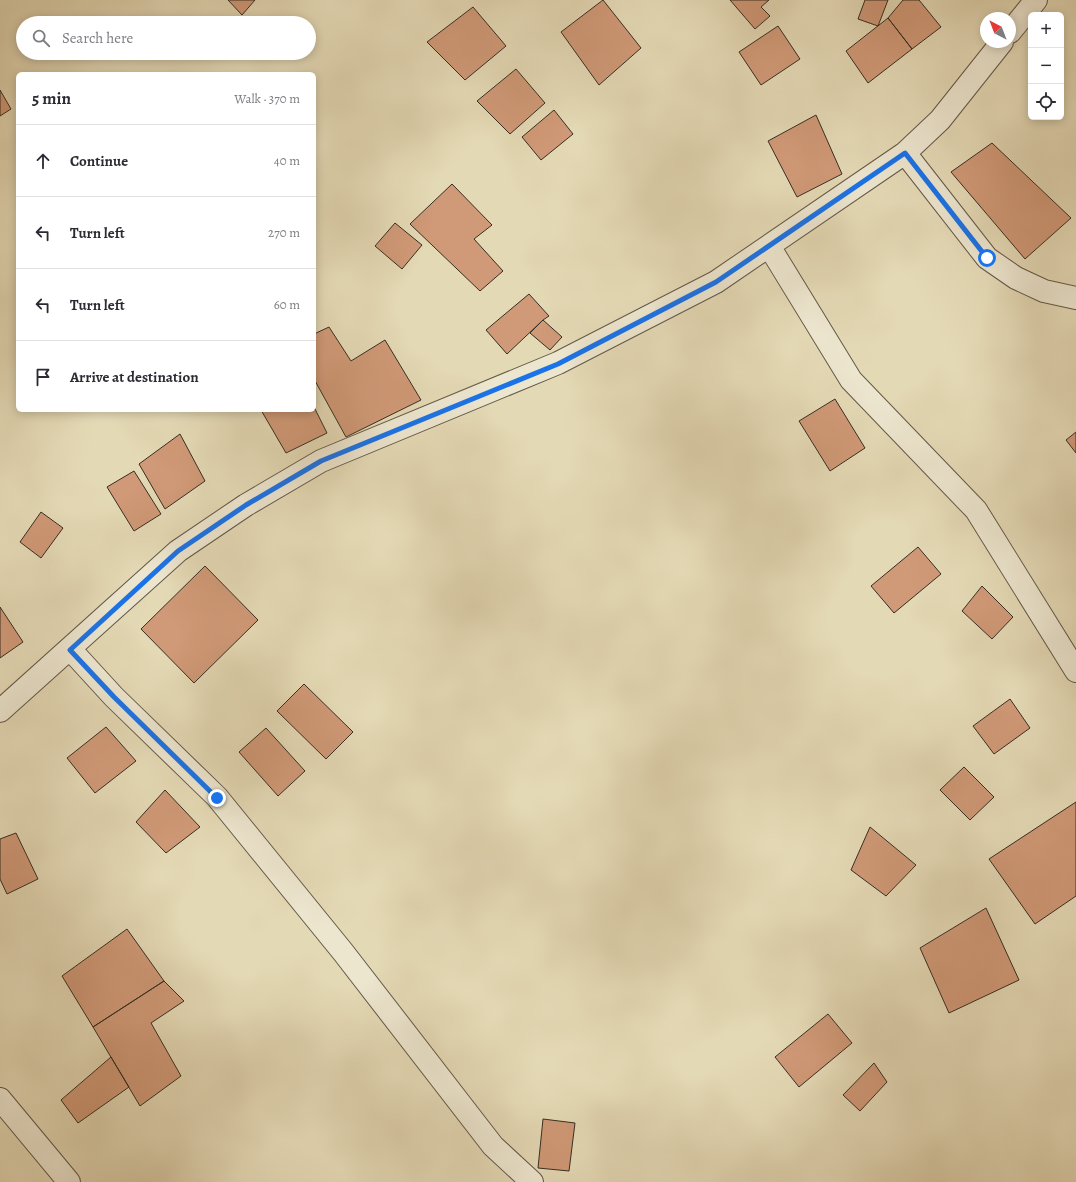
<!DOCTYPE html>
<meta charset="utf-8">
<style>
:root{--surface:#fff;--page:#f7f7f7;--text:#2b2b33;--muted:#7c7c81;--line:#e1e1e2}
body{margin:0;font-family:Alegreya,serif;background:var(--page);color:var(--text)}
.controls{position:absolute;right:12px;top:12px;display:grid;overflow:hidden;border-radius:6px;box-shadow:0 2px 10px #0003}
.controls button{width:36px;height:36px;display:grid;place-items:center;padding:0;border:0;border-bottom:1px solid var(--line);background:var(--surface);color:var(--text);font:20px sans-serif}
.compass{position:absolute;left:980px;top:12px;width:36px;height:36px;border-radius:50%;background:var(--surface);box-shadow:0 2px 10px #0003;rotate:318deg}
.stop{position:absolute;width:12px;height:12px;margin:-9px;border:3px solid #1a73e8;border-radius:50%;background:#fff}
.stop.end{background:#1a73e8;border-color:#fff;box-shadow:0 1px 4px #0008}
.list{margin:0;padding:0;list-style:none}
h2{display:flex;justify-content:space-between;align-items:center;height:52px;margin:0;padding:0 16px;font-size:17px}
h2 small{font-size:13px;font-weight:400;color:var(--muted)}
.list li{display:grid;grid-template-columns:26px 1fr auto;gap:12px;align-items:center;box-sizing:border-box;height:72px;padding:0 16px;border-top:1px solid var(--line)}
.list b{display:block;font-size:15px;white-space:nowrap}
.list em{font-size:13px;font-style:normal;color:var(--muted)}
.icon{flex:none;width:22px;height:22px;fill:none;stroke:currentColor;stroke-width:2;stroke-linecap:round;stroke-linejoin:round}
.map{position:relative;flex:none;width:1076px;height:1182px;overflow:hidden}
.search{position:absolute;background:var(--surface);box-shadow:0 2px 10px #0003;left:16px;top:16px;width:300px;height:44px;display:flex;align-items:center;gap:10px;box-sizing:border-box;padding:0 14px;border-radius:22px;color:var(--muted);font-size:15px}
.panel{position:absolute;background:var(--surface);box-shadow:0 2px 10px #0003;left:16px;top:72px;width:300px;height:340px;border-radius:6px}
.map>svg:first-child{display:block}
.building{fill:#d09977;stroke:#362e23}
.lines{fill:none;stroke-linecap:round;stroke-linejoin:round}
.minor-casing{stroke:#625948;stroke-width:24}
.minor{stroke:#ede6cf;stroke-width:22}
.route{stroke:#1a73e8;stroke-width:5}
</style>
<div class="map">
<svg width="1076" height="1182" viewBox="0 0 1076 1182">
<rect width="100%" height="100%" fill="#e4d9b5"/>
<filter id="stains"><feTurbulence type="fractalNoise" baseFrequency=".005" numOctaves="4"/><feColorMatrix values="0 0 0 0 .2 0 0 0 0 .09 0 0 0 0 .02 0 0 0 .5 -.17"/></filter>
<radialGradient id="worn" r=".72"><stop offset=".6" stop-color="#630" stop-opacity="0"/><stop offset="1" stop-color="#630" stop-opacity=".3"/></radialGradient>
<path class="building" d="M 228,0 L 255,0 L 242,15 Z
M 603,0 L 641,48 L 599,85 L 561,32 Z
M 730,0 L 769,0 L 761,7 L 770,16 L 755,29 Z
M 865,0 L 888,0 L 878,26 L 858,19 Z
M 903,0 L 919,0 L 941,27 L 912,49 L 888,18 Z
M 473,7 L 506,46 L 465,80 L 427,42 Z
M 888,18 L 912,49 L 868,83 L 846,51 Z
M 778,26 L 800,59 L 761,85 L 739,52 Z
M 516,69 L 545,103 L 510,134 L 477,101 Z
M 0,90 L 11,109 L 0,116 Z
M 554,110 L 573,134 L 541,160 L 522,137 Z
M 816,115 L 842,174 L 797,197 L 768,141 Z
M 992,143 L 1071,218 L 1025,259 L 951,172 Z
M 452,184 L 492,225 L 474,239 L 503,271 L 480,291 L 410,224 Z
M 395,223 L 422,245 L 402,269 L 375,246 Z
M 529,294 L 549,316 L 543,320 L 507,354 L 486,330 Z
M 543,320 L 562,337 L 550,350 L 530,333 Z
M 329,327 L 351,361 L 385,340 L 421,400 L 346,437 L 314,379 L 314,334 Z
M 835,399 L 865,448 L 830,471 L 799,421 Z
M 314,407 L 327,433 L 286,453 L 261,410 L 314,410 Z
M 1076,432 L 1076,453 L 1066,440 Z
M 180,434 L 205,481 L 165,509 L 139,464 Z
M 134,471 L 161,514 L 134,531 L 107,487 Z
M 41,512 L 63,528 L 41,558 L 20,542 Z
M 918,547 L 941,574 L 894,613 L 871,586 Z
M 205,566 L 258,620 L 194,683 L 141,629 Z
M 982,586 L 1013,617 L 992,639 L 962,611 Z
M 0,607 L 23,642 L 0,658 Z
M 304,684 L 353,732 L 326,759 L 277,711 Z
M 1010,699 L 1030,728 L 994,754 L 973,726 Z
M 106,727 L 136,761 L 95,793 L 67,758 Z
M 266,728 L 305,771 L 278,796 L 239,752 Z
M 964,767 L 994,797 L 970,820 L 940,790 Z
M 165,790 L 200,827 L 166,853 L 136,822 Z
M 1076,802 L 1076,896 L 1035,924 L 989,859 Z
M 870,827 L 916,865 L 886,896 L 851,870 Z
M 16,833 L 38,879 L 7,894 L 0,879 L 0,839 Z
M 986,908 L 1019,980 L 949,1013 L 920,948 Z
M 127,929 L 164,981 L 93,1027 L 62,976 Z
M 164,981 L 184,1001 L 151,1023 L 181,1076 L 140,1106 L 93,1027 Z
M 828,1014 L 852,1043 L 799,1087 L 775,1057 Z
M 111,1057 L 129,1087 L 78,1123 L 61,1100 Z
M 874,1063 L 887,1082 L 860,1111 L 843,1095 Z
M 543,1119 L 575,1123 L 569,1171 L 538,1168 Z"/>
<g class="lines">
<g class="minor-casing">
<path id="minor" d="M 1010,32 L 1036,0
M 905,153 L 987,258 L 1016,278 L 1044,291 L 1076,298
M 769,246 L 851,380 L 976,510 L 1076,671
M 70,649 L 114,697 L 217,797 L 343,952 L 493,1146 L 532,1182
M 0,711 L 178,551 L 246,505 L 321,461 L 558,363 L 716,282 L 905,153 L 940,120 L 1002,42
M 0,1099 L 69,1182"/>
</g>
<use href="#minor" class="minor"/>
</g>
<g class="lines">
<path class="route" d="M 217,798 L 114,697 L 70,650 L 178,551 L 246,505 L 321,461 L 558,364 L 716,282 L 905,153 L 987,258"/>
</g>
<rect width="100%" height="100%" filter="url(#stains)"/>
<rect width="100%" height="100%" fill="url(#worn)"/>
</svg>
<div class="controls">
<button>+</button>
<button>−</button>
<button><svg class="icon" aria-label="locate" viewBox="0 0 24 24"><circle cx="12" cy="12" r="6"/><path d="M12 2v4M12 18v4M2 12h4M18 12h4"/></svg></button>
</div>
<svg class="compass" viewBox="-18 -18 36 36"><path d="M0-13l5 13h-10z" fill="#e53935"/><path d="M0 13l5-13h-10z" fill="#7c7c81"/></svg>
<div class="stop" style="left:987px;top:258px"></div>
<div class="stop end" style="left:217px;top:798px"></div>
<div class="search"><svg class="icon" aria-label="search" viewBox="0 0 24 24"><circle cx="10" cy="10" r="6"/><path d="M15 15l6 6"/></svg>Search here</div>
<section class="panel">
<h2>5 min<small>Walk · 370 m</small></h2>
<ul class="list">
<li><svg class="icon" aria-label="ahead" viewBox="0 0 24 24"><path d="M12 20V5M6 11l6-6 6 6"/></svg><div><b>Continue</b></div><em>40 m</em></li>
<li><svg class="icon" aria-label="left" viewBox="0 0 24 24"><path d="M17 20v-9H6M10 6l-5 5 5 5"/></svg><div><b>Turn left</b></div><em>270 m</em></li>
<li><svg class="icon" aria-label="left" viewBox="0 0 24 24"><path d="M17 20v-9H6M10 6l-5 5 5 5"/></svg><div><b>Turn left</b></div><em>60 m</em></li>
<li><svg class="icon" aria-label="arrive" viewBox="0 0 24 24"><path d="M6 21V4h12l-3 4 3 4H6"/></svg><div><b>Arrive at destination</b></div></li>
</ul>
</section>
</div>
